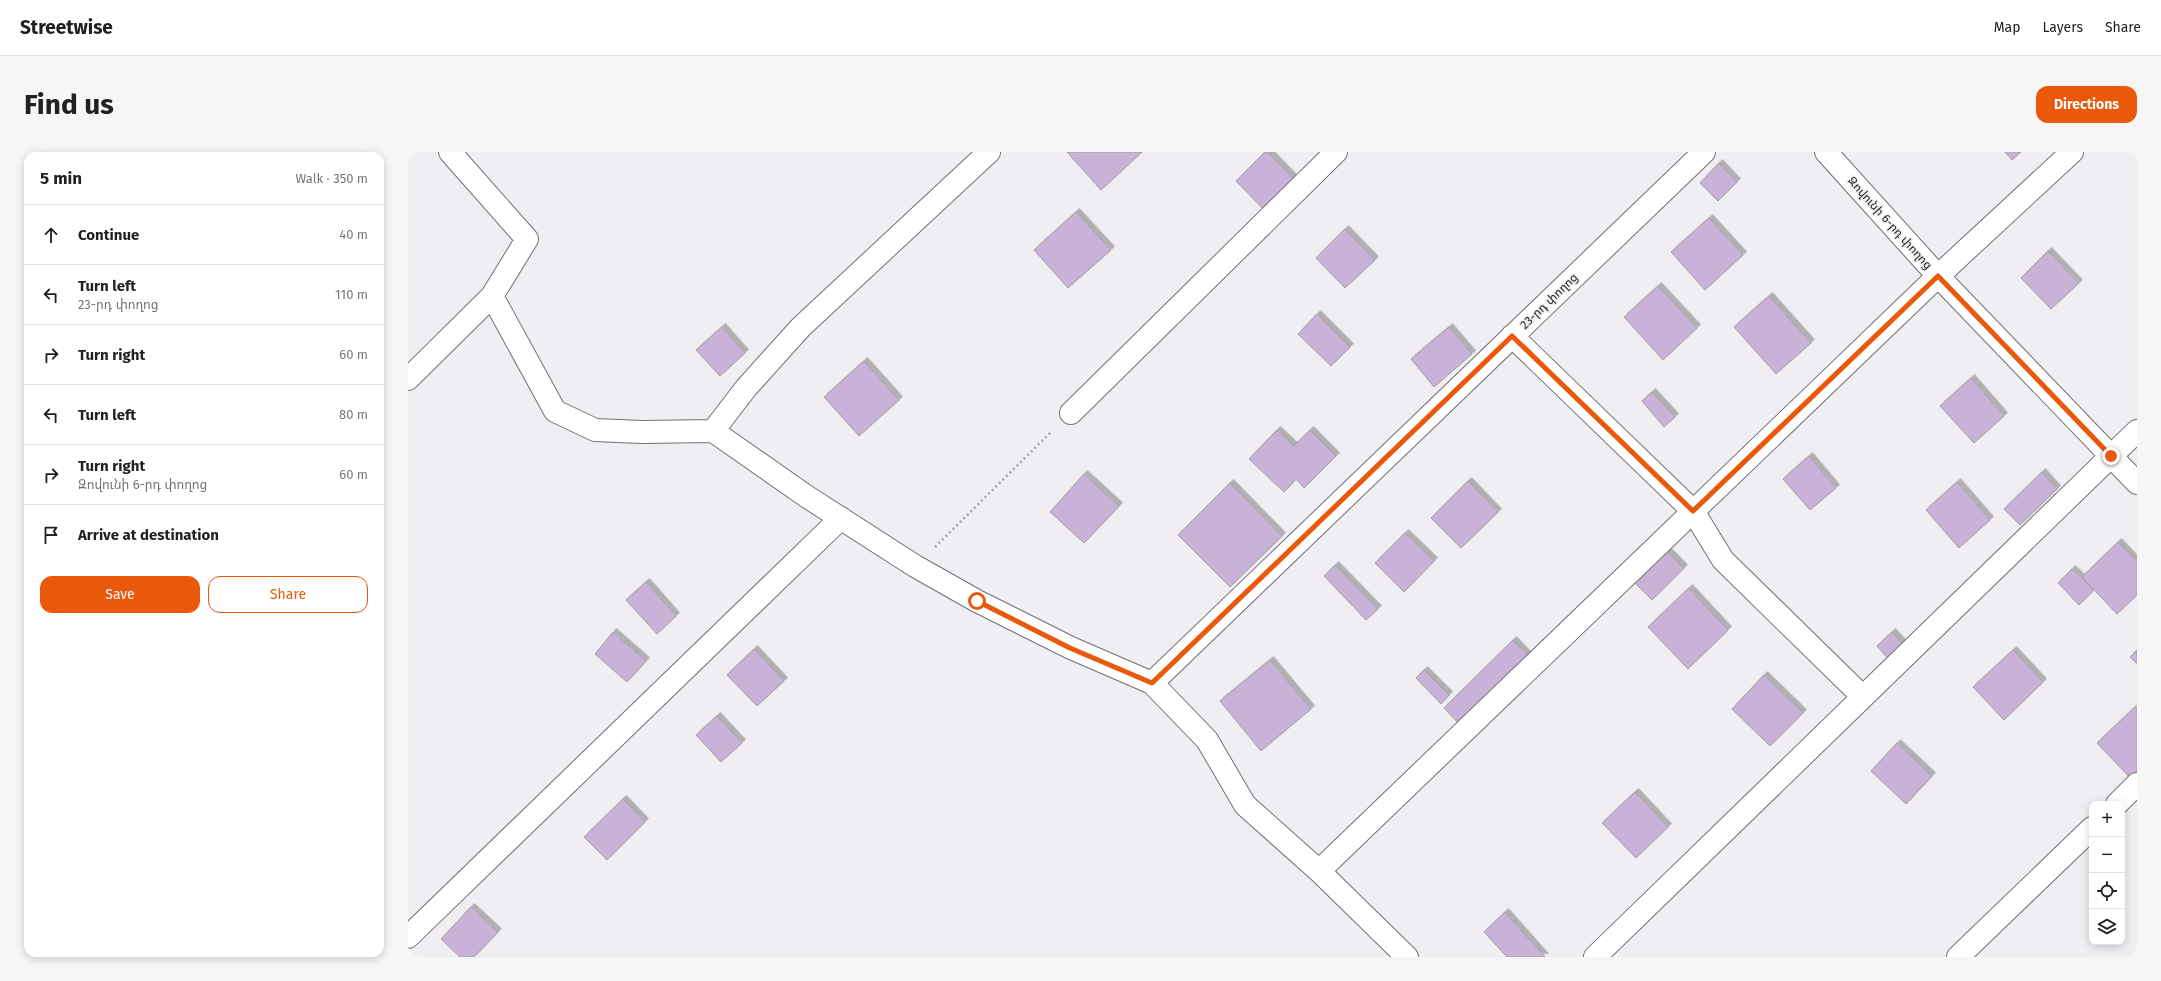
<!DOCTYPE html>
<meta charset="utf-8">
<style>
:root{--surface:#fff;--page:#f6f6f6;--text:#202124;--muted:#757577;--line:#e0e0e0;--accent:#ea580c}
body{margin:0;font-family:"Fira Sans","Noto Sans Armenian",sans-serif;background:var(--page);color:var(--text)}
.controls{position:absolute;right:12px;bottom:12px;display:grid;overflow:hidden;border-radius:8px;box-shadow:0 2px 10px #0003}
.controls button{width:36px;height:36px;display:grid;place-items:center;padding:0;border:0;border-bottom:1px solid var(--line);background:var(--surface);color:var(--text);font:20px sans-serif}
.stop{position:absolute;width:12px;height:12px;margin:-9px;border:3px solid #ea580c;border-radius:50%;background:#fff}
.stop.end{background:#ea580c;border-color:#fff;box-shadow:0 1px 4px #0008}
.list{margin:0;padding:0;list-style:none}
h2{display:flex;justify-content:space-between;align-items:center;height:52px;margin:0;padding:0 16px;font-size:17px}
h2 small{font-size:13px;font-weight:400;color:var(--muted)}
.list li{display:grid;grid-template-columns:26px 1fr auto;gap:12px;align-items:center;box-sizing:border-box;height:60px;padding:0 16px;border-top:1px solid var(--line)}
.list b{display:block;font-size:15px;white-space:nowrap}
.list p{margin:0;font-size:13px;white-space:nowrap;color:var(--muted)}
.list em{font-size:13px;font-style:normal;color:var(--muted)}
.actions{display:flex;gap:8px;padding:12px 16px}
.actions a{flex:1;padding:9px 0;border:1px solid var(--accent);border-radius:12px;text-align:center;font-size:14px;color:var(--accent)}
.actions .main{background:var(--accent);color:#fff}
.icon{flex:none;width:22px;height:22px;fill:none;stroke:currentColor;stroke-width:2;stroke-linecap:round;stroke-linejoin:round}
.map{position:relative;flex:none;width:1729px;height:805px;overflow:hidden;border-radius:12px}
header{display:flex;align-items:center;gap:24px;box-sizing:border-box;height:56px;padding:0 20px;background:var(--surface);border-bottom:1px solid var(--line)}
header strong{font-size:19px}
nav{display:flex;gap:22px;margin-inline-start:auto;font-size:14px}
.intro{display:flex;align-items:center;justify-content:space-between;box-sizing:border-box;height:96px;padding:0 24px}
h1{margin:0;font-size:28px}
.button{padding:10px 18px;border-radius:12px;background:var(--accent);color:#fff;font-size:14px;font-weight:700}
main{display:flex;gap:24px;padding:0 24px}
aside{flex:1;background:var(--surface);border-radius:12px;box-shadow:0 2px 10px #0003}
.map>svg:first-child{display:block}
.building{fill:#c9b2d7;stroke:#a19fa2;filter:url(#shadow)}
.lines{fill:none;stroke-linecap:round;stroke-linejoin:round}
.minor-casing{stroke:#727073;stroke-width:24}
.path{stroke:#a5a4a6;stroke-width:2.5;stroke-dasharray:2 3;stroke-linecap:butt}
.minor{stroke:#fff;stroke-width:22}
.route{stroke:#ea580c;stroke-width:5}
.labels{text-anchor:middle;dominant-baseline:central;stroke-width:3;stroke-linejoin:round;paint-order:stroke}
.street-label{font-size:12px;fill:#262526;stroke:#f0eef2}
</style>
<header>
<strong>Streetwise</strong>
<nav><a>Map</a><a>Layers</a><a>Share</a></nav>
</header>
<div class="intro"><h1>Find us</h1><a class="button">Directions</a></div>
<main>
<aside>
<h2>5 min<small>Walk · 350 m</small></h2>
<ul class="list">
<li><svg class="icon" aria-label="ahead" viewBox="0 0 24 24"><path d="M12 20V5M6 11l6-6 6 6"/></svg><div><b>Continue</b></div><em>40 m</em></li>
<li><svg class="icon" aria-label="left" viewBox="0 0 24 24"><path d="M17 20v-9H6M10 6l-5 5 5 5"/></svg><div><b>Turn left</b><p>23-րդ փողոց</p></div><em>110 m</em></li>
<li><svg class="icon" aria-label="right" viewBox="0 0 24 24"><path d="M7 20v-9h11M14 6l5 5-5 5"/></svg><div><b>Turn right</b></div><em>60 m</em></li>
<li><svg class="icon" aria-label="left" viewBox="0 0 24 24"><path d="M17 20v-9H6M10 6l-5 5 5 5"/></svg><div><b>Turn left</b></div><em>80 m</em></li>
<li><svg class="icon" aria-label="right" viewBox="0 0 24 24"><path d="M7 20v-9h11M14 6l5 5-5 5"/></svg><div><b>Turn right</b><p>Զովունի 6-րդ փողոց</p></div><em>60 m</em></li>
<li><svg class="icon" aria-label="arrive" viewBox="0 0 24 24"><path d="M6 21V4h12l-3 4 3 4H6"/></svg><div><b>Arrive at destination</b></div></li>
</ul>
<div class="actions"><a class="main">Save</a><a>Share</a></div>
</aside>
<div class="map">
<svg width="1729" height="805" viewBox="0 0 1729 805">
<defs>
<filter id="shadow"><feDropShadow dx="3.5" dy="-3.5" stdDeviation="0" flood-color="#0004"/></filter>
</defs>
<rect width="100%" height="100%" fill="#f0eef2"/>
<path class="building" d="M 659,0 L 734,0 L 693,38 Z
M 857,0 L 860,0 L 895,36 L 864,66 L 828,29 Z
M 1597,0 L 1613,0 L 1604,8 Z
M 1311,11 L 1329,30 L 1310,49 L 1292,31 Z
M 668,60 L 703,98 L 660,136 L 626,98 Z
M 1301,66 L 1335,103 L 1297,138 L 1263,100 Z
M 937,77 L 967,108 L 937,136 L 908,106 Z
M 1640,99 L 1671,131 L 1643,157 L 1613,126 Z
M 1250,134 L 1289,176 L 1255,208 L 1216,165 Z
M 1361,144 L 1403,191 L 1368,222 L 1326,175 Z
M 909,162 L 942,195 L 923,214 L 890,182 Z
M 314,175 L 337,201 L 312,224 L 288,198 Z
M 1041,175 L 1064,202 L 1026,235 L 1003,207 Z
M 456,209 L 491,248 L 451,284 L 416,245 Z
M 1563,226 L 1596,264 L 1566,291 L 1532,254 Z
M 1244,240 L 1267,265 L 1256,275 L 1234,249 Z
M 869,278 L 886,294 L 902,278 L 928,304 L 896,336 L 888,327 L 876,340 L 841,307 Z
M 1401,304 L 1428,336 L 1402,358 L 1375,327 Z
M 1634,320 L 1649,337 L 1612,373 L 1596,357 Z
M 676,322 L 711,354 L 676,391 L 642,360 Z
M 1060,329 L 1090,360 L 1053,396 L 1023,366 Z
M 1549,330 L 1582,368 L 1551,396 L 1518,358 Z
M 822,331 L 874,384 L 822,435 L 770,383 Z
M 997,381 L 1026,409 L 996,440 L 967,411 Z
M 1710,390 L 1729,410 L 1729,443 L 1709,462 L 1674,425 Z
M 1259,399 L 1276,416 L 1244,448 L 1227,431 Z
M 927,413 L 970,457 L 958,468 L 916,424 Z
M 1664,417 L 1686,438 L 1671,453 L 1650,431 Z
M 238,430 L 268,464 L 249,482 L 218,448 Z
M 1281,436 L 1320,478 L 1280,517 L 1240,475 Z
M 205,480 L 238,509 L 219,530 L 187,502 Z
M 1484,480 L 1498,495 L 1483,510 L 1469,494 Z
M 1105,488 L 1125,509 L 1056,577 L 1036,556 Z
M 346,497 L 376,529 L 349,554 L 319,523 Z
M 1605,498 L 1635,530 L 1596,568 L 1565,535 Z
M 1729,498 L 1729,512 L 1722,505 Z
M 862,508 L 903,557 L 853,599 L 812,549 Z
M 1016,518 L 1041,543 L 1033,552 L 1008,526 Z
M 1356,523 L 1395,561 L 1362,594 L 1324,557 Z
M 1727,555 L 1729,558 L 1729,629 L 1727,631 L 1689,591 Z
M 309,564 L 334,591 L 313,610 L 288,583 Z
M 1489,591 L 1524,624 L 1498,652 L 1463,619 Z
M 1227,640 L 1260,675 L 1228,706 L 1194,671 Z
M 215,647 L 237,670 L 199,708 L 176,685 Z
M 63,755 L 90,780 L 66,805 L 52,805 L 33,787 Z
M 1097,760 L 1137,805 L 1099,805 L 1076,780 Z"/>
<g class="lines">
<g class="minor-casing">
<path id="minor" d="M 42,0 L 119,87 L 84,144 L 147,259 L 187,278 L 234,280 L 305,279 L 338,236 L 393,175 L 581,0
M 1418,0 L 1530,124 L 1729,331
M 1104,184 L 1285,359 L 1315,408 L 1455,545
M 0,227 L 84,144
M 663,261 L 928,0
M 305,279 L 398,344 L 507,414 L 569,449 L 663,496 L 744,531 L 799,588 L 837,653 L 911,719 L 999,805
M 744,531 L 1296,0
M 1709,652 L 1729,632
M 911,719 L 1530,124 L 1664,0
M 0,785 L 433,366
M 1187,805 L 1729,279
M 1550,805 L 1684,676"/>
</g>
<path class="path" d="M 527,395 L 644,279"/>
<use href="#minor" class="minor"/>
</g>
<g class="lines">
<path class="route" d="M 569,449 L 662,496 L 744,531 L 1104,184 L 1285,359 L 1530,124 L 1703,304"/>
</g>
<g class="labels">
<g class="street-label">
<text transform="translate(1482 71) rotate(48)">Զովունի 6-րդ փողոց</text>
<text transform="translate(1141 149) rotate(-44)">23-րդ փողոց</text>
</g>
</g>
</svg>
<div class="controls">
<button>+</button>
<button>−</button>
<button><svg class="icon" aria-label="locate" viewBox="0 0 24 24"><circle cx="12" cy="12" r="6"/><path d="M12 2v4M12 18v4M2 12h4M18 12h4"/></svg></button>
<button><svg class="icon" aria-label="layers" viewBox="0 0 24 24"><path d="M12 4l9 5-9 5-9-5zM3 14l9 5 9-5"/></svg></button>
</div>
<div class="stop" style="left:569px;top:449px"></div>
<div class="stop end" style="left:1703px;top:304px"></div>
</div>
</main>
